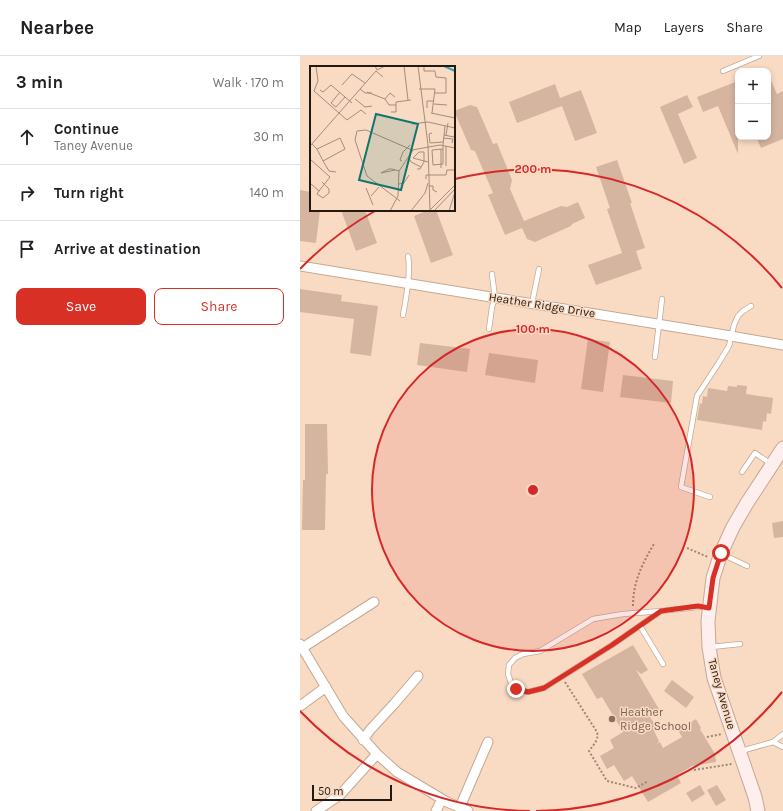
<!DOCTYPE html>
<meta charset="utf-8">
<style>
:root{--surface:#fff;--page:#f6f6f6;--text:#202124;--muted:#757577;--line:#e0e0e0;--accent:#d93025}
body{margin:0;font-family:Karla,sans-serif;background:var(--page);color:var(--text)}
.controls{position:absolute;right:12px;top:12px;display:grid;overflow:hidden;border-radius:8px;box-shadow:0 2px 6px #0003}
.controls button{width:36px;height:36px;display:grid;place-items:center;padding:0;border:0;border-bottom:1px solid var(--line);background:var(--surface);color:var(--text);font:20px sans-serif}
.scale{position:absolute;left:12px;bottom:10px;width:80px;box-sizing:border-box;padding-left:4px;border:2px solid #241911;border-top:0;font-size:11px;line-height:14px;white-space:nowrap;color:#241911;-webkit-text-stroke:3px #f9dac3;paint-order:stroke}
.stop{position:absolute;width:12px;height:12px;margin:-9px;border:3px solid #d93025;border-radius:50%;background:#fff}
.stop.end{background:#d93025;border-color:#fff;box-shadow:0 1px 4px #0008}
.list{margin:0;padding:0;list-style:none}
h2{display:flex;justify-content:space-between;align-items:center;height:52px;margin:0;padding:0 16px;font-size:17px}
h2 small{font-size:13px;font-weight:400;color:var(--muted)}
.list li{display:grid;grid-template-columns:26px 1fr auto;gap:12px;align-items:center;box-sizing:border-box;height:56px;padding:0 16px;border-top:1px solid var(--line)}
.list b{display:block;font-size:15px;white-space:nowrap}
.list p{margin:0;font-size:13px;white-space:nowrap;color:var(--muted)}
.list em{font-size:13px;font-style:normal;color:var(--muted)}
.actions{display:flex;gap:8px;padding:12px 16px}
.actions a{flex:1;padding:9px 0;border:1px solid var(--accent);border-radius:8px;text-align:center;font-size:14px;color:var(--accent)}
.actions .main{background:var(--accent);color:#fff}
.icon{flex:none;width:22px;height:22px;fill:none;stroke:currentColor;stroke-width:2;stroke-linecap:round;stroke-linejoin:round}
.map{position:relative;flex:none;width:483px;height:755px;overflow:hidden}
header{display:flex;align-items:center;gap:24px;box-sizing:border-box;height:56px;padding:0 20px;background:var(--surface);border-bottom:1px solid var(--line)}
header strong{font-size:19px}
nav{display:flex;gap:22px;margin-inline-start:auto;font-size:14px}
main{display:flex}
aside{flex:1;background:var(--surface)}
.map>svg:first-child{display:block}
.building{fill:#d5b5a0}
.lines{fill:none;stroke-linecap:round;stroke-linejoin:round}
.lane-casing{stroke:#c6a892;stroke-width:6}
.street-casing{stroke:#c6a892;stroke-width:11}
.secondary-casing{stroke:#c6a892;stroke-width:15}
.path{stroke:#9d8776;stroke-width:2;stroke-dasharray:2 2;stroke-linecap:butt}
.lane{stroke:#fff;stroke-width:4.5}
.street{stroke:#fff;stroke-width:9}
.secondary{stroke:#feeeee;stroke-width:13}
.route{stroke:#d93025;stroke-width:5}
.ring{fill:none;stroke:#d62828;stroke-width:2}
.education-dot{fill:#8d6e63;stroke:#f9dac3;stroke-width:1.5}
.labels{text-anchor:middle;dominant-baseline:central;stroke-width:3;stroke-linejoin:round;paint-order:stroke}
.street-label{font-size:12px;fill:#241911;stroke:#f9dac3}
.education-label{font-size:12px;fill:#785e54;stroke:#f9dac3;text-anchor:start}
.inset-river{fill:none;stroke:#34a4ba;stroke-width:2}
.inset-road{fill:none;stroke:#a48d7c;stroke-width:1}
.view{fill:#0f766e;fill-opacity:0.15;stroke:#0f766e;stroke-width:2}
.inset-edge{fill:none;stroke:#241911;stroke-width:2}
.centre{fill:#d62828;stroke:#f9dac3;stroke-width:2}
.ring-label{font-size:12px;text-anchor:middle;font-weight:bold;fill:#d62828;stroke:#f9dac3;stroke-width:3;stroke-linejoin:round;paint-order:stroke}
</style>
<header>
<strong>Nearbee</strong>
<nav><a>Map</a><a>Layers</a><a>Share</a></nav>
</header>
<main>
<aside>
<h2>3 min<small>Walk · 170 m</small></h2>
<ul class="list">
<li><svg class="icon" aria-label="ahead" viewBox="0 0 24 24"><path d="M12 20V5M6 11l6-6 6 6"/></svg><div><b>Continue</b><p>Taney Avenue</p></div><em>30 m</em></li>
<li><svg class="icon" aria-label="right" viewBox="0 0 24 24"><path d="M7 20v-9h11M14 6l5 5-5 5"/></svg><div><b>Turn right</b></div><em>140 m</em></li>
<li><svg class="icon" aria-label="arrive" viewBox="0 0 24 24"><path d="M6 21V4h12l-3 4 3 4H6"/></svg><div><b>Arrive at destination</b></div></li>
</ul>
<div class="actions"><a class="main">Save</a><a>Share</a></div>
</aside>
<div class="map">
<svg width="483" height="755" viewBox="0 0 483 755">
<rect width="100%" height="100%" fill="#f9dac3"/>
<path class="building" d="M 468,18 L 477,38 L 483,35 L 483,83 L 461,92 L 456,81 L 468,81 Z
M 438,25 L 438,98 L 418,50 L 403,56 L 397,41 Z
M 255,28 L 260,42 L 281,34 L 297,77 L 275,85 L 262,50 L 217,67 L 209,46 Z
M 387,39 L 393,51 L 378,58 L 397,102 L 384,108 L 360,51 Z
M 170,49 L 177,51 L 193,88 L 197,87 L 212,124 L 210,133 L 224,165 L 261,150 L 267,151 L 278,146 L 285,162 L 272,168 L 271,170 L 235,186 L 227,183 L 222,172 L 205,179 L 188,139 L 193,137 L 175,95 L 171,94 L 154,55 Z
M 317,104 L 332,147 L 330,147 L 345,192 L 336,195 L 342,213 L 296,229 L 288,209 L 322,197 L 307,153 L 310,152 L 296,111 Z
M 0,134 L 11,136 L 11,154 L 20,154 L 16,187 L 0,185 Z
M 41,154 L 65,154 L 77,187 L 56,195 Z
M 129,154 L 136,154 L 153,199 L 131,207 L 114,160 Z
M 0,233 L 42,239 L 41,245 L 78,250 L 71,300 L 50,297 L 54,263 L 0,256 Z
M 288,283 L 310,286 L 303,336 L 281,333 Z
M 120,287 L 170,293 L 167,316 L 117,309 Z
M 189,297 L 238,304 L 235,327 L 185,319 Z
M 323,319 L 373,325 L 371,347 L 320,341 Z
M 437,329 L 447,330 L 446,338 L 473,342 L 471,358 L 467,357 L 466,366 L 463,365 L 462,374 L 397,364 L 400,347 L 402,348 L 403,340 L 407,341 L 408,332 L 427,335 L 428,330 L 437,331 Z
M 5,368 L 27,368 L 28,418 L 26,418 L 25,474 L 2,474 L 3,424 L 5,424 Z
M 483,465 L 483,481 L 474,482 L 472,467 Z
M 333,589 L 348,614 L 341,618 L 336,614 L 360,655 L 350,661 L 358,673 L 354,675 L 359,685 L 357,688 L 360,686 L 363,692 L 382,681 L 378,674 L 396,663 L 401,672 L 400,673 L 415,698 L 416,706 L 392,710 L 377,719 L 381,727 L 348,746 L 332,720 L 324,725 L 314,709 L 307,713 L 300,700 L 314,692 L 310,684 L 323,676 L 302,641 L 297,643 L 282,618 Z
M 372,624 L 394,641 L 386,652 L 364,635 Z
M 400,729 L 405,738 L 392,746 L 386,737 Z
M 417,729 L 426,744 L 416,750 L 407,734 Z"/>
<g class="lines">
<g class="lane-casing">
<path id="lane" d="M 423,15 L 459,0
M 232,247 L 239,213
M 103,259 C 106,242 111,217 108,200
M 189,273 L 192,251 L 195,242 L 192,218
M 355,301 L 362,243
M 442,416 L 455,397 L 471,408
M 410,441 L 381,431 L 397,340 L 418,308 L 429,290 L 434,269 L 438,260 L 443,255 L 451,250
M 422,498 L 447,510
M 361,555 L 312,589 L 244,632 L 228,636 L 216,633 L 211,627 L 208,618 L 209,609 L 215,602 L 223,598 L 240,595 L 293,563 L 323,558 L 361,555 L 398,551 L 408,551
M 340,570 L 363,608
M 411,591 L 440,588
M 473,686 L 483,691
M 441,695 L 473,686 L 483,678"/>
</g>
<g class="street-casing">
<path id="street" d="M 0,210 L 431,280 L 483,289
M 0,588 L 43,660 L 77,698 L 97,716 L 147,746 L 168,755
M 2,592 L 74,546
M 0,650 L 26,631
M 63,684 L 70,674 L 94,648 L 118,620
M 160,751 L 188,686
M 16,755 L 40,739 L 77,698
M 136,755 L 142,743"/>
</g>
<g class="secondary-casing">
<path id="secondary" d="M 458,755 L 455,741 L 414,622 L 409,591 L 408,565 L 413,522 L 421,497 L 433,471 L 447,447 L 483,392"/>
</g>
<path class="path" d="M 387,492 L 408,501
M 333,550 C 333,526 342,508 354,488
M 265,626 L 297,676 C 299,684 294,688 289,695 L 307,725 L 336,732 L 348,725
M 407,681 L 422,678
M 394,714 L 432,708"/>
<use href="#lane" class="lane"/>
<use href="#street" class="street"/>
<use href="#secondary" class="secondary"/>
</g>
<g class="lines">
<path class="route" d="M 216,633 L 228,636 L 244,632 L 312,589 L 361,555 L 398,550 L 409,552 L 413,522 L 421,497"/>
</g>
<circle cx="233" cy="434" r="161" fill="#d62828" fill-opacity=".12"/>
<g class="ring">
<circle cx="233" cy="434" r="161"/>
<path d="M482 636A321 321 0 0 1 236 755M230 755A321 321 0 0 1 0 655M0 213A321 321 0 0 1 75 155M155 123A321 321 0 0 1 482 232"/>
</g>
<circle class="education-dot" cx="312" cy="663" r="4"/>
<g class="labels">
<g class="street-label">
<text transform="translate(242 249) rotate(9)">Heather Ridge Drive</text>
<text transform="translate(422 638) rotate(74)">Taney Avenue</text>
</g>
<g class="education-label">
<text x="320" y="656">Heather<tspan x="320" dy="14">Ridge School</tspan></text>
</g>
</g>
<g transform="translate(10 10)">
<rect width="145" height="145" fill="#f9dac3"/>
<path class="inset-river" d="M 134,0 L 145,5"/>
<path class="inset-road" d="M 6,0 L 8,15 L 4,25 L 37,54 L 51,44 L 56,48M 65,0 L 67,4 L 75,0M 94,0 L 98,34M 108,0 L 118,79 L 120,145M 114,0 L 114,5 L 125,5 L 126,11 L 136,12 L 136,27 L 124,27M 32,19 L 42,8 L 55,17M 50,23 L 55,27 L 62,27M 109,23 L 125,23 L 122,47M 10,24 L 13,26 L 21,19 L 42,37M 30,26 L 21,37 L 26,41 L 35,31M 57,26 L 75,33 L 79,39 L 86,39M 45,33 L 55,41 L 62,40M 75,33 L 80,27 L 85,31M 124,38 L 137,39M 117,42 L 117,35 L 124,35M 81,46 L 86,46 L 86,36 L 101,34M 121,47 L 145,52M 102,58 L 118,56 L 145,62M 122,67 L 119,68 L 120,77 L 133,76M 134,69 L 144,71 L 145,67M 136,69 L 138,57M 133,72 L 143,73 L 142,77M 2,78 L 7,83 L 30,72 L 35,83 L 13,95 L 7,83M 133,79 L 135,60M 0,80 L 66,5 L 73,11M 133,80 L 133,98 L 123,99 L 122,84 L 133,83M 109,86 L 103,92 L 118,96M 99,92 L 101,96 L 111,101M 0,93 L 20,111 L 9,125M 13,95 L 19,105 L 26,106M 92,95 L 90,94 L 93,86 L 100,79M 136,100 L 136,80M 131,102 L 131,83M 107,103 L 110,103 L 114,96 L 114,86 L 109,86M 85,104 L 71,107 L 79,103 L 82,103 L 89,105M 116,113 L 116,109 L 136,109 L 137,104 L 145,104M 0,117 L 9,125M 89,118 L 94,117 L 99,109M 119,120 L 123,120 L 123,124 L 127,126M 56,122 L 63,139M 9,125 L 7,128 L 13,132 L 19,127 L 19,123 L 12,116M 61,130 L 69,121M 90,135 L 57,110 L 45,74 L 47,65 L 56,64 L 102,84 L 130,79 L 145,82M 80,145 L 88,130 L 89,105 L 103,84M 101,145 L 115,127 L 118,117M 119,145 L 145,119M 124,145 L 145,123M 139,145 L 145,126"/>
<path class="view" d="M 66,48 L 108,58 L 91,124 L 49,114 Z"/>
<rect width="145" height="145" class="inset-edge"/>
</g>
<circle cx="233" cy="434" r="6" class="centre"/>
<g class="ring-label">
<text x="233" y="117">200 m</text>
<text x="233" y="277">100 m</text>
</g>
</svg>
<div class="controls">
<button>+</button>
<button>−</button>
</div>
<div class="scale">50 m</div>
<div class="stop" style="left:421px;top:497px"></div>
<div class="stop end" style="left:216px;top:633px"></div>
</div>
</main>
